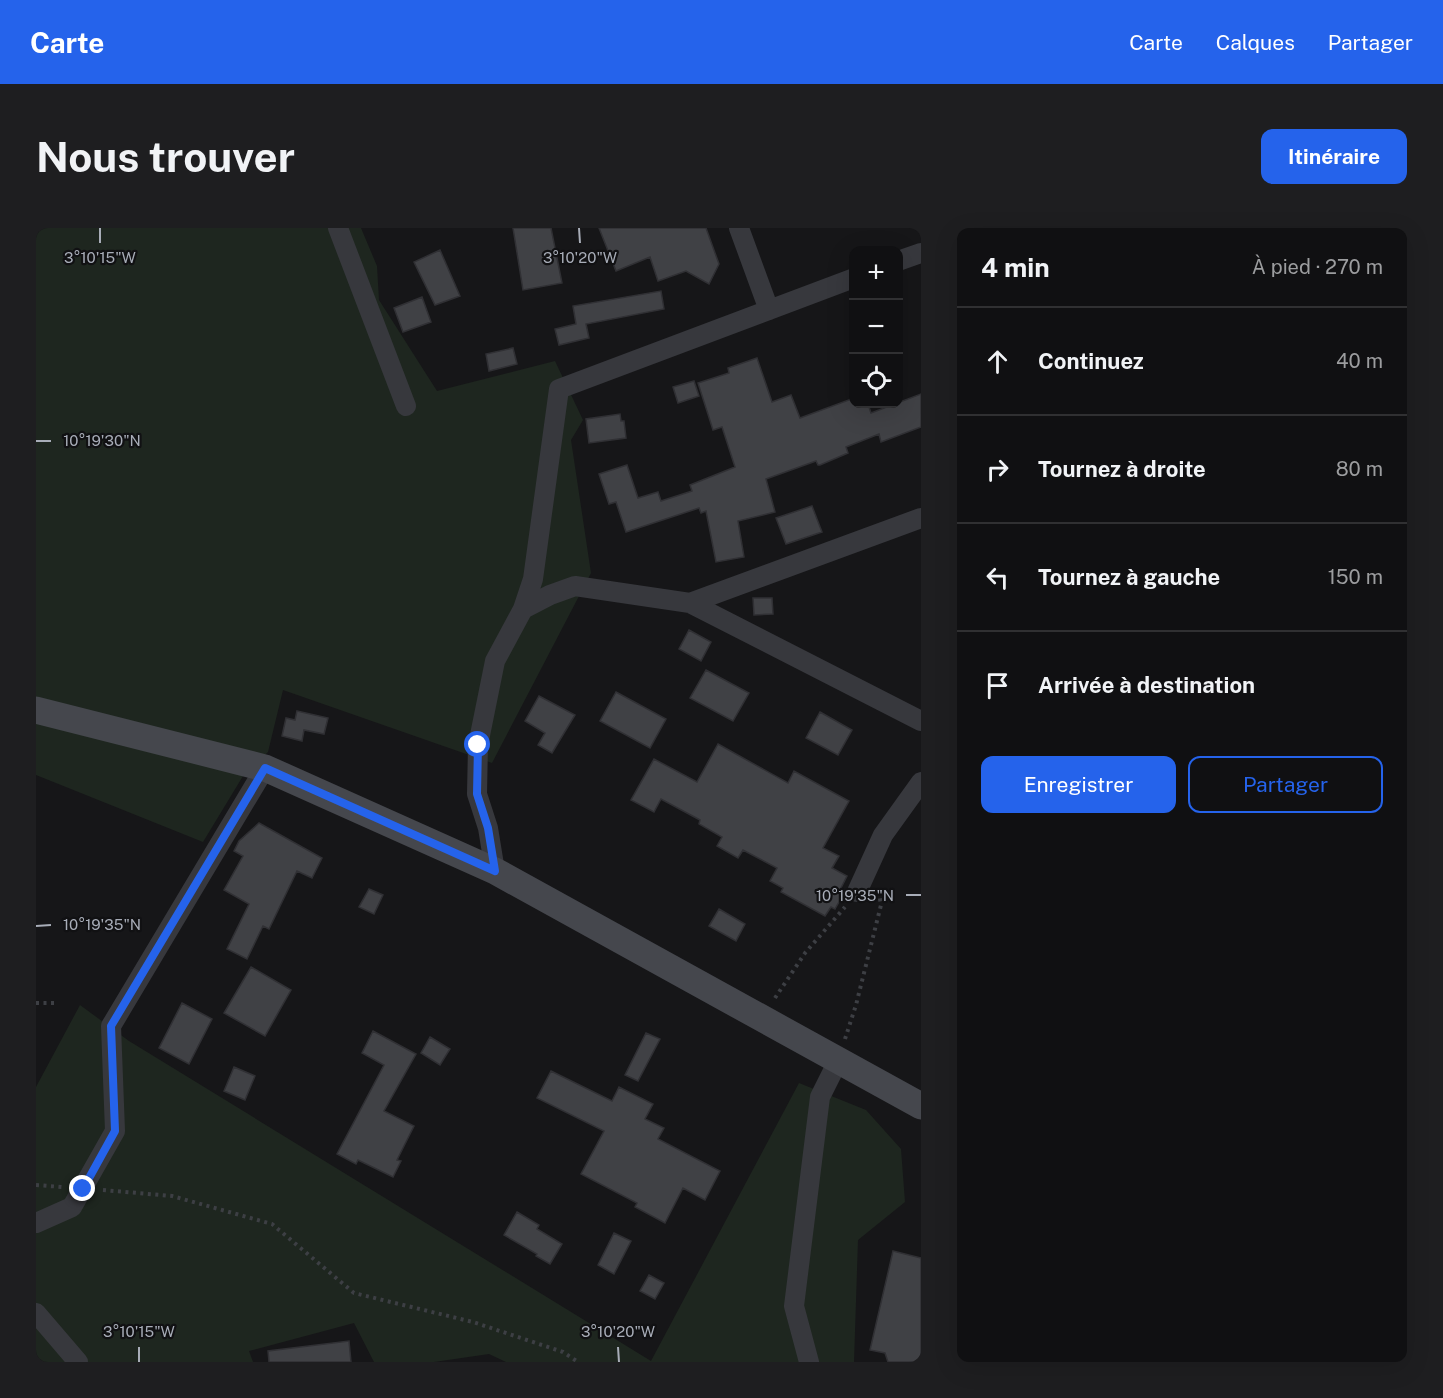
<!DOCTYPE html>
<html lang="fr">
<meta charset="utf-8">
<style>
:root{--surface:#101012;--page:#1e1e20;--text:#f1f3f6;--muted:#9c9d9f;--line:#303032;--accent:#2563eb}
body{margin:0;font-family:"Public Sans",sans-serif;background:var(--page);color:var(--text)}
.controls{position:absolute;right:18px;top:18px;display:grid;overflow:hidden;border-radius:12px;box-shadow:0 6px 24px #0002}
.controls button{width:54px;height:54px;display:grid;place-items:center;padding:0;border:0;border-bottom:2px solid var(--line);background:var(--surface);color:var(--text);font:30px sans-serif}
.stop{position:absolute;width:18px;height:18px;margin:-14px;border:4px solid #2563eb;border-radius:50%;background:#fff}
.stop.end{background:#2563eb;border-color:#fff;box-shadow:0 2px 6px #0008}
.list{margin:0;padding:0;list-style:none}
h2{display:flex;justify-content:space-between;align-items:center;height:78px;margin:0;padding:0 24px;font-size:26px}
h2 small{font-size:20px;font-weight:400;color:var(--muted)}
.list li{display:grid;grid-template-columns:39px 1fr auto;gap:18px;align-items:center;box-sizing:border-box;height:108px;padding:0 24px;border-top:2px solid var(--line)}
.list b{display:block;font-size:22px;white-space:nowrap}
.list em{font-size:20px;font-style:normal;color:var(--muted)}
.actions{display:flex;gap:12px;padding:18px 24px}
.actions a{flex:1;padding:14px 0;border:2px solid var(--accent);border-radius:12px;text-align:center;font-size:21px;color:var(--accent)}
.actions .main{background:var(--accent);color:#fff}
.icon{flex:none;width:33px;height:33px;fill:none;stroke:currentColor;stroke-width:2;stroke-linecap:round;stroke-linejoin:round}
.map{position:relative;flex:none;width:885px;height:1134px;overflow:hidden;border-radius:12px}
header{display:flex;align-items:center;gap:36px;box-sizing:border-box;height:84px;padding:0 30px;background:var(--accent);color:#fff}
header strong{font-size:28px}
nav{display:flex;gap:33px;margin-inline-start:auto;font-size:21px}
.intro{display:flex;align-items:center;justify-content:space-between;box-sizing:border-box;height:144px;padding:0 36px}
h1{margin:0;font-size:42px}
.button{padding:15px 27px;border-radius:12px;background:var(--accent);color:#fff;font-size:21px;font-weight:700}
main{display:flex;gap:36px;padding:0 36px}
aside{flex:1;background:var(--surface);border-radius:12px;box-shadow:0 6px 24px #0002}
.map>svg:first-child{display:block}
.green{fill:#1e261f}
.building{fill:#404145;stroke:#303034;stroke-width:1.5}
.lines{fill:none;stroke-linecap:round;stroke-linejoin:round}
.path{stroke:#3d3f44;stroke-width:4;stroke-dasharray:3 4.5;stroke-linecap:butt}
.minor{stroke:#37383d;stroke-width:20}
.secondary{stroke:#45474d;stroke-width:27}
.route{stroke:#2563eb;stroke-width:8}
.ticks{fill:none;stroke:#a8adb8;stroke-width:2}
.ticks-label{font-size:15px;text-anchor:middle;fill:#a8adb8;stroke:#111113;stroke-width:4.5;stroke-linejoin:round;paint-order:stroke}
</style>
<header>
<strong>Carte</strong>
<nav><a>Carte</a><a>Calques</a><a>Partager</a></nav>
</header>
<div class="intro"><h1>Nous trouver</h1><a class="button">Itinéraire</a></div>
<main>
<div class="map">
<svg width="885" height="1134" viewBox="0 0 885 1134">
<rect width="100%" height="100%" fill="#161618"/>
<path class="green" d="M 0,0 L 325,0 L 341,38 L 343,72 L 401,163 L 519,133 L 547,192 L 535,212 L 555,345 L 456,535 L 247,462 L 232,524 L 207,548 L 167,614 L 0,547 Z
M 44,777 L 93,813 L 615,1133 L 763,855 L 830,882 L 865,921 L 869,974 L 822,1012 L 818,1134 L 470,1134 L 453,1126 L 398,1134 L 338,1134 L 318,1095 L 213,1123 L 217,1134 L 0,1134 L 0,859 Z"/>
<path class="building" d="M 477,0 L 515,0 L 526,55 L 487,62 Z
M 563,0 L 670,0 L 683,36 L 673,56 L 650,43 L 622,53 L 614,29 L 580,43 Z
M 404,22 L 424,68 L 399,77 L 378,34 Z
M 625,63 L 628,81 L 550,96 L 553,110 L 523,117 L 519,101 L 540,96 L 537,78 Z
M 386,69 L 395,94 L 367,104 L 358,80 Z
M 477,120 L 481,136 L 453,143 L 450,126 Z
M 721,130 L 736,174 L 755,167 L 764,190 L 818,170 L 818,176 L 832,176 L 835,185 L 885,166 L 885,199 L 845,214 L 843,206 L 810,219 L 812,225 L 784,237 L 782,237 L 780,233 L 730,251 L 739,284 L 702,293 L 708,329 L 680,334 L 670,283 L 665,285 L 663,280 L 590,304 L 580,274 L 573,276 L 563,246 L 591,237 L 602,270 L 622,264 L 625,273 L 656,263 L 654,257 L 699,239 L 686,199 L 677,202 L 662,155 L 693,145 L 692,140 Z
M 658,153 L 663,168 L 642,175 L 637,159 Z
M 584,186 L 585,193 L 588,193 L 590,210 L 553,215 L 550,191 Z
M 776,278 L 786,304 L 750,316 L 740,290 Z
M 717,370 L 736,370 L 737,386 L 718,387 Z
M 653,402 L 675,414 L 665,433 L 643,421 Z
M 670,442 L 713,465 L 697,493 L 654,470 Z
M 580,464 L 630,491 L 614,520 L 564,493 Z
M 503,468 L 539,487 L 516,525 L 502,517 L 509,505 L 489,493 Z
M 261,483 L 292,490 L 288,506 L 268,502 L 266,513 L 246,508 L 250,490 L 259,492 Z
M 784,484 L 816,502 L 802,527 L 770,510 Z
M 682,516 L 752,555 L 758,543 L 813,573 L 787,620 L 803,628 L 796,640 L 811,648 L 805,660 L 809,663 L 799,681 L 795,679 L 789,688 L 745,664 L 747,660 L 734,653 L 741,640 L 707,622 L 702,630 L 681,618 L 686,609 L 663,596 L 664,592 L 625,571 L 618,584 L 595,572 L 618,531 L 661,554 Z
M 223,595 L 286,630 L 276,650 L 261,643 L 233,701 L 227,698 L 211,731 L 191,721 L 213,676 L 188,662 L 207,628 L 198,623 L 203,613 Z
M 333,661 L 347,667 L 338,686 L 323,679 Z
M 683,681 L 709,696 L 700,713 L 673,698 Z
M 215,739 L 255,762 L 229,808 L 188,785 Z
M 146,775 L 176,791 L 153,836 L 123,820 Z
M 337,803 L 380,826 L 348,883 L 378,898 L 361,932 L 365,933 L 357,949 L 322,932 L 320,936 L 301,926 L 348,837 L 326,825 Z
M 610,805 L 624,811 L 602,853 L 589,847 Z
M 394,809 L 414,821 L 404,837 L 385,825 Z
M 198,839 L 219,848 L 209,872 L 188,863 Z
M 515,843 L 576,873 L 583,859 L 617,876 L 609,891 L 628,900 L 622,911 L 684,943 L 669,972 L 647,960 L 629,995 L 599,979 L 601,975 L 545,946 L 568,903 L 501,870 Z
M 481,984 L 503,997 L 501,1001 L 526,1016 L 514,1036 L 500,1028 L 501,1026 L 468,1007 Z
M 578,1005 L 595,1013 L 578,1046 L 562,1037 Z
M 857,1023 L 885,1030 L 885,1134 L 852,1134 L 849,1125 L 834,1122 Z
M 613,1047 L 628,1055 L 619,1071 L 604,1063 Z
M 313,1113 L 315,1134 L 233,1134 L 232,1123 Z"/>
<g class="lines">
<path class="path" d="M 739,770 L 769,725 L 809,679
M 0,775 L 19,775
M 809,811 L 820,777 L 845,677 L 843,665
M 0,957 L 26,959
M 67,962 L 136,968 L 236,996 L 318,1065 L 437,1094 L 527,1124 L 542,1134"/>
<path class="minor" d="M 302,0 L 370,178
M 703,0 L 733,82
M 862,33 L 885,25
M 654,375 L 885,290
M 487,381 L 514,367 L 539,358 L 654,375 L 885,493
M 459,643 L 452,600 L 441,566 L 442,517 L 459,433 L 487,381 L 497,351 L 523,161 L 818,50
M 821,664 L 847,607 L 885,554
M 0,995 L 36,979 L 79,903 L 75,798 L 229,540
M 0,1085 L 42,1134
M 773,1134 L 758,1078 L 784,869 L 802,833"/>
<path class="secondary" d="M 0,482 L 229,540 L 459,643 L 885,878"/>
</g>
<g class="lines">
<path class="route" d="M 47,961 L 79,903 L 75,798 L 229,540 L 459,643 L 452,600 L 441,566 L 442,517"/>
</g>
<path class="ticks" d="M 64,0 L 64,15M 543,0 L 544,15M 0,213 L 15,213M 870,667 L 885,667M 0,698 L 15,697M 103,1119 L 103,1134M 582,1119 L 583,1134"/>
<g class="ticks-label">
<text x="64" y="35">3°10'15"W</text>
<text x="544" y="35">3°10'20"W</text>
<text x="66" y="218">10°19'30"N</text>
<text x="819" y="673">10°19'35"N</text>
<text x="66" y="702">10°19'35"N</text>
<text x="103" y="1109">3°10'15"W</text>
<text x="582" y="1109">3°10'20"W</text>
</g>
</svg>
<div class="controls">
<button>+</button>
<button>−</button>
<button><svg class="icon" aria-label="locate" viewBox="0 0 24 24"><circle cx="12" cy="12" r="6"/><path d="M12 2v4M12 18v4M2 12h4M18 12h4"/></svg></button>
</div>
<div class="stop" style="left:442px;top:517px"></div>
<div class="stop end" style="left:47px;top:961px"></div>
</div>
<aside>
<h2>4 min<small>À pied · 270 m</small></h2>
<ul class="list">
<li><svg class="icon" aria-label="ahead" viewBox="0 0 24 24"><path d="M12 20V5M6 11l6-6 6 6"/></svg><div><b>Continuez</b></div><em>40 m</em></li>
<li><svg class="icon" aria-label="right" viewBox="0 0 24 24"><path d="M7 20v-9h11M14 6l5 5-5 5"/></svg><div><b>Tournez à droite</b></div><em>80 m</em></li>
<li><svg class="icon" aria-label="left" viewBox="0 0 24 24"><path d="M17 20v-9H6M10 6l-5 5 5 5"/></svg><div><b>Tournez à gauche</b></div><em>150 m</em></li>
<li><svg class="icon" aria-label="arrive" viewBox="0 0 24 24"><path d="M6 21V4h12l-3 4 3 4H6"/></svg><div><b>Arrivée à destination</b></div></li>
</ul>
<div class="actions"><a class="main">Enregistrer</a><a>Partager</a></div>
</aside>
</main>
